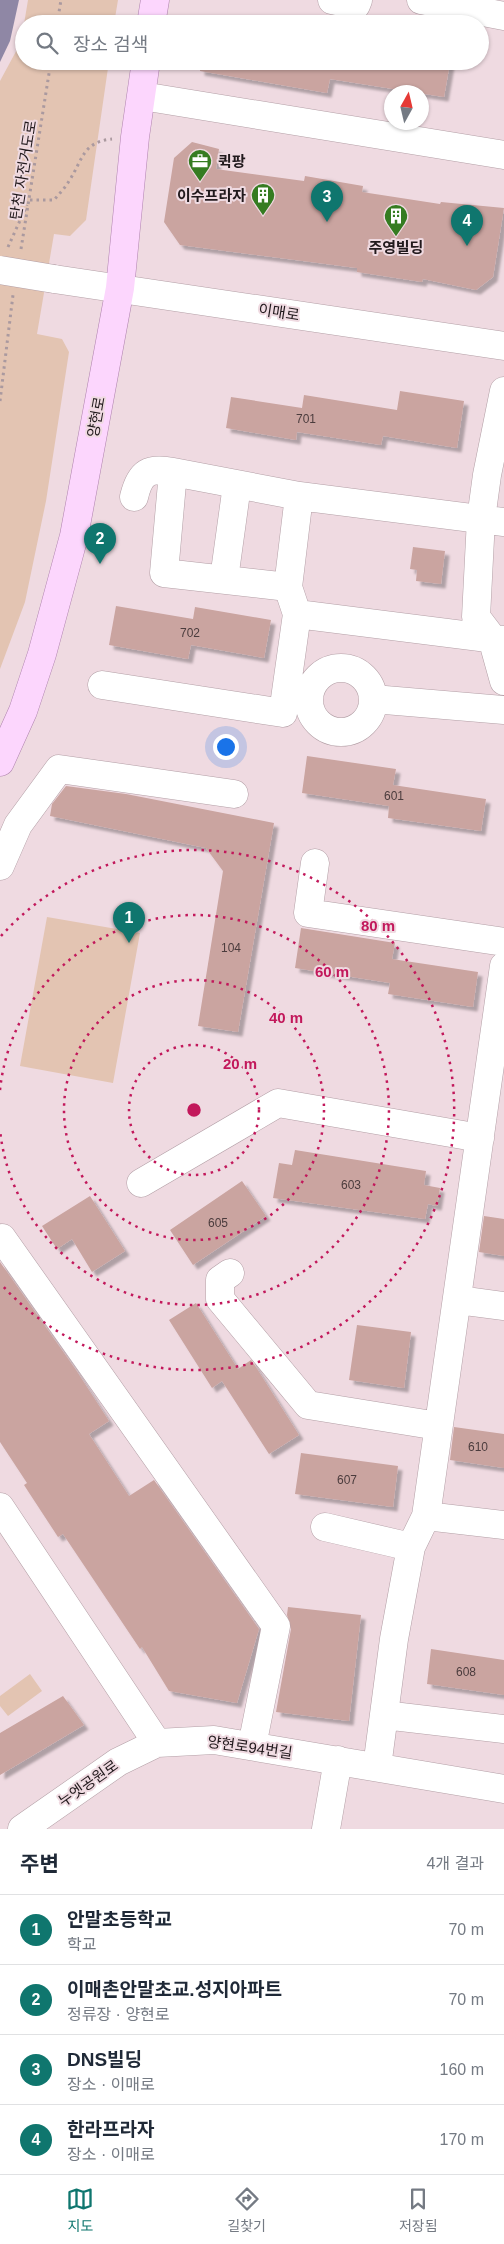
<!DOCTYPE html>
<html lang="ko">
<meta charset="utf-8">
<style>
:root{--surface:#fff;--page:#f6f6f7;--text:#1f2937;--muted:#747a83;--line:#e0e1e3;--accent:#0f766e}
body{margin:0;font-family:Helvetica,"Noto Sans KR",sans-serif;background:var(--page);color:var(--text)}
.compass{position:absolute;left:384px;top:85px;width:45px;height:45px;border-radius:50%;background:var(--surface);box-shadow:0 1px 4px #0004;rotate:8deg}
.you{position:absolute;left:225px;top:746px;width:18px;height:18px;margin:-12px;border:4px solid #fff;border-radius:50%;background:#1a73e8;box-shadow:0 0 0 8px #1a73e833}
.badge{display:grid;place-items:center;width:32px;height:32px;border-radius:50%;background:var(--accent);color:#fff;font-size:16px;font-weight:700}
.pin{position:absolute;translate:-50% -41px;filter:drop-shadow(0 1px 2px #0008)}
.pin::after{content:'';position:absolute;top:26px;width:18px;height:15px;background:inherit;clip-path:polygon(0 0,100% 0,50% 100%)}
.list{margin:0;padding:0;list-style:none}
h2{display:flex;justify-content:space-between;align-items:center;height:65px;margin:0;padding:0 20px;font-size:21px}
h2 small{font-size:16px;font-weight:400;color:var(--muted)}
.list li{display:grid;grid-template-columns:32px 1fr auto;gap:15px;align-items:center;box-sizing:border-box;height:70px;padding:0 20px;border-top:1px solid var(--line)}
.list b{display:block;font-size:19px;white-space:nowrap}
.list p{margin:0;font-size:16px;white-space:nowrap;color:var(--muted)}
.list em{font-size:16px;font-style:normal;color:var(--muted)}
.icon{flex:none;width:28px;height:28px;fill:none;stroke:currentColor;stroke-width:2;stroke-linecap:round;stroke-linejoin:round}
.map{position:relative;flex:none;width:504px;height:1829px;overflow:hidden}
.search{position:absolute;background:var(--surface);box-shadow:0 1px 4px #0004;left:15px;right:15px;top:15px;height:55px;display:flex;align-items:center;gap:12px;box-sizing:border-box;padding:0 18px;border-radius:28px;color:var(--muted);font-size:19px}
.sheet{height:345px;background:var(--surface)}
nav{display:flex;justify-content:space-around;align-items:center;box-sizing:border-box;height:70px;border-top:1px solid var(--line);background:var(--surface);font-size:14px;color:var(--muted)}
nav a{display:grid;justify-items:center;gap:2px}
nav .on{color:var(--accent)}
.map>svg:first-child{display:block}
.green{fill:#e3c4b2}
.water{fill:#8f87a5}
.building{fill:#caa4a0;filter:url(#shadow)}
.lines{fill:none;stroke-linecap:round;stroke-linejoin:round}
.minor-casing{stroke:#b39fa6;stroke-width:29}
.major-casing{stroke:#ae82ad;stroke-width:29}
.path{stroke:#aa999f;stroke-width:3;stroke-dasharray:2.5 4;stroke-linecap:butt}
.minor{stroke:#fff;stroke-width:28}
.major{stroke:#fcd6fd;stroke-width:28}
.minor-bridge-casing{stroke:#b39fa6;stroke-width:29;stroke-linecap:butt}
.minor-bridge{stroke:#fff;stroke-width:28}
.ring{fill:none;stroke:#c2185b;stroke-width:2.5;stroke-dasharray:2.5 5}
.labels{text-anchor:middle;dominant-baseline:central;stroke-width:4;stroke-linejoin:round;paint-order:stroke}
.number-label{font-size:12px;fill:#4b3c3d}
.poi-label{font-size:15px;font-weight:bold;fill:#21191c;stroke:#efdae1;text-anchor:start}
.street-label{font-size:15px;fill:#21191c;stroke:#efdae1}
.centre{fill:#c2185b;stroke:#efdae1;stroke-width:2.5}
.ring-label{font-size:15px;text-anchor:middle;font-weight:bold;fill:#c2185b;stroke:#efdae1;stroke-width:4;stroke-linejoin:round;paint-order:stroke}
</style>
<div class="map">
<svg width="504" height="1829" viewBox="0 0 504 1829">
<defs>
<filter id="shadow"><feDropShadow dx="4.5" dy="4.5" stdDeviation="1" flood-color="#0004"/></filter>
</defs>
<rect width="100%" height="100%" fill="#efdae1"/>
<path class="green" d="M 28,0 L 118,0 L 114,24 L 24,24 Z
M 24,25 L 24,61 L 109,61 L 86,220 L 70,236 L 54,234 L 37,334 L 62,339 L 69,352 L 46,501 L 25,602 L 0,669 L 0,81 L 20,44 Z
M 47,917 L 140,933 L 113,1083 L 20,1066 Z
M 30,1674 L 42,1691 L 8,1716 L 0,1706 L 0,1696 Z"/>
<path class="water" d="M 0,0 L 19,0 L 10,41 L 0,62 Z"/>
<path class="building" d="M 201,61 L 437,61 L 450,63 L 444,97 L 330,79 L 327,93 L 200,71 Z
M 192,142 L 219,149 L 216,169 L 304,181 L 305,176 L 363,186 L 362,192 L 440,204 L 441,202 L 504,208 L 493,277 L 476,290 L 423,279 L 422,282 L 357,272 L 357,268 L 180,245 L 164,222 L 174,158 Z
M 400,391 L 464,401 L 457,448 L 383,436 L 381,445 L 297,432 L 296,440 L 226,428 L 231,397 L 302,408 L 304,395 L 397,410 Z
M 413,547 L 445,551 L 441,584 L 416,581 L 417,570 L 410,569 Z
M 116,606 L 193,619 L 195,607 L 271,620 L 264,658 L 191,645 L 188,659 L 109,645 Z
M 307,756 L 396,769 L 393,785 L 486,799 L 481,831 L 388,818 L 389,806 L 302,793 Z
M 66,786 L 126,794 L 274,823 L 238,1032 L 198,1026 L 223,871 L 206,848 L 50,816 L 52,804 Z
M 301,928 L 395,943 L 392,959 L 478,972 L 473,1007 L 388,994 L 390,983 L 295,968 Z
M 295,1150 L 426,1171 L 424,1185 L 440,1188 L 437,1206 L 428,1204 L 425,1219 L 273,1198 L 279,1163 L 292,1165 Z
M 242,1181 L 266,1216 L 193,1265 L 170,1230 Z
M 90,1196 L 125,1251 L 92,1272 L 72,1239 L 57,1249 L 42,1226 Z
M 484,1216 L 504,1219 L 504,1256 L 479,1252 Z
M 0,1262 L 76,1370 L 109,1421 L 89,1434 L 129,1496 L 154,1480 L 259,1629 L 237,1703 L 169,1691 L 142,1647 L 140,1649 L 63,1534 L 58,1537 L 24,1485 L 27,1483 L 0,1442 Z
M 196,1303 L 238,1369 L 251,1360 L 254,1364 L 299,1435 L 269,1454 L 222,1381 L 212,1388 L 169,1320 Z
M 357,1325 L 411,1332 L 404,1388 L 349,1380 Z
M 454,1427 L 504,1434 L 504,1468 L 450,1460 Z
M 301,1453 L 398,1466 L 393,1507 L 295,1494 Z
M 288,1607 L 361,1615 L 349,1721 L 276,1712 L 291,1629 L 287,1615 Z
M 431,1649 L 504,1660 L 504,1695 L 427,1684 Z
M 63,1696 L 84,1725 L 0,1775 L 0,1733 Z"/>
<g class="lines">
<g class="minor-casing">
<path id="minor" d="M 332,0 L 356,5 L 358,0
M 421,0 L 504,16
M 142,96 L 504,155
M 54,279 L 504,346
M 504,391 L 487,475 L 481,519 L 476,617 L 492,638 L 504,681
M 299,496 L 504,522
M 134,497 C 140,472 149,467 173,472
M 224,579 L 237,485
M 288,587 L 164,573 L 173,472 L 299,496 L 288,587 L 297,614
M309 700a32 32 0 1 1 64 0a32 32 0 1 1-64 0Z
M 102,685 L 283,713 L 297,614 L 504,640
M 373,699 L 504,710
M 315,863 L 308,913 L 504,942
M 0,866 L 18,825 L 59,769 L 234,794
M 141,1183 L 278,1103 L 480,1138
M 0,1240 L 2,1238 L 276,1626 L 252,1746
M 230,1273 L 220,1280 L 220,1299 L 308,1405 L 438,1426
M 458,1300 L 504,1306
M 0,1507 L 157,1743 L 214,1740 L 504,1789
M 426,1516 L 504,1525
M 325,1527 L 411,1547
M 384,1715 L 504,1729
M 377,1767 L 394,1639 L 411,1547 L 426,1516 L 504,966
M 22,1829 L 118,1762 L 157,1743
M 326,1829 L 338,1760"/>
</g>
<g class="major-casing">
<path id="major" d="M 151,24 L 155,0
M 0,762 L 23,711 L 42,654 L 74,536 L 120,288 L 135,137 L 146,61"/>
</g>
<path class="path" d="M 57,24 L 61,0
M 30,200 L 54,200 C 59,194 65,188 69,181 C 83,160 82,142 112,139
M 8,247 L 27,205
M 21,249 L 51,61
M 0,401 L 13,295"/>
<use href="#minor" class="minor"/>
<use href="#major" class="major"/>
<g class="minor-bridge-casing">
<path id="minor-bridge" d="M 0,270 L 54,279"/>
</g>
<use href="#minor-bridge" class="minor-bridge"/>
</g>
<g class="ring">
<circle cx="194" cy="1110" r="65"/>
<circle cx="194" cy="1110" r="130"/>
<path d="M0 1090A195 195 0 1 1 0 1130"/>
<path d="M1 936A260 260 0 1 1 1 1284"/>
</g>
<defs>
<g id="office-pin" transform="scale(1.25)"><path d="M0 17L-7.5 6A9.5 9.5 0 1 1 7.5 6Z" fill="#357c21" stroke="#efdae1"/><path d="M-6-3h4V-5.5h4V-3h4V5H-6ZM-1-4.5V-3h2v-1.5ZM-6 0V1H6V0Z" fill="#fff"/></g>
<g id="building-pin" transform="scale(1.25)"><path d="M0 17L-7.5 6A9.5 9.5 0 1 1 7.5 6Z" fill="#357c21" stroke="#efdae1"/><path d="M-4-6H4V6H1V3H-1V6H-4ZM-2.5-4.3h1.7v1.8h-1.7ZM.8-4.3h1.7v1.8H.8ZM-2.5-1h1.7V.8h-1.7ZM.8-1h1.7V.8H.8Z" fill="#fff"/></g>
</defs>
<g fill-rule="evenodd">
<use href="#office-pin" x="200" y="161"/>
<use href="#building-pin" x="263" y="195"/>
<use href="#building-pin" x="396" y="216"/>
</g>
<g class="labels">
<g class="number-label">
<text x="306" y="419">701</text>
<text x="190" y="633">702</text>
<text x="394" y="796">601</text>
<text x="231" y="948">104</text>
<text x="351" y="1185">603</text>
<text x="218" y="1223">605</text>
<text x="478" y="1447">610</text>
<text x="347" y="1480">607</text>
<text x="466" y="1672">608</text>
</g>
<g class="poi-label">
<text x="218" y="161">퀵팡</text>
<text x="246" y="195" text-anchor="end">이수프라자</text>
<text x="396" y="247" text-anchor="middle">주영빌딩</text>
</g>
<g class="street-label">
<text transform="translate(23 170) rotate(-81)">탄천 자전거도로</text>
<text transform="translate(279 312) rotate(9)">이매로</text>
<text transform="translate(96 417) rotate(-80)">양현로</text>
<text transform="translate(250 1747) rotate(8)">양현로94번길</text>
<text transform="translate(88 1783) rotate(-35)">누엣공원로</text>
</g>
</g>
<circle cx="194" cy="1110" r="8" class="centre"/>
<g class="ring-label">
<text x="378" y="931">80 m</text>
<text x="332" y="977">60 m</text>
<text x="286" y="1023">40 m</text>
<text x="240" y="1069">20 m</text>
</g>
</svg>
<svg class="compass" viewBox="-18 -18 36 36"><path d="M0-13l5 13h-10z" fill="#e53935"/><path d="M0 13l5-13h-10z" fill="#747a83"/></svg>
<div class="you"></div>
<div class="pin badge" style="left:129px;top:943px">1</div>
<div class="pin badge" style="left:100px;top:564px">2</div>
<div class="pin badge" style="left:327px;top:222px">3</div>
<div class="pin badge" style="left:467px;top:246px">4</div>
<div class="search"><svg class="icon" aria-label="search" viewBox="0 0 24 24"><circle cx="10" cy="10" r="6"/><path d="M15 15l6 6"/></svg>장소 검색</div>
</div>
<section class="sheet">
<h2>주변<small>4개 결과</small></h2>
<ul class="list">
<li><span class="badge">1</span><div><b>안말초등학교</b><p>학교</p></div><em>70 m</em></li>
<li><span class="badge">2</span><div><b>이매촌안말초교.성지아파트</b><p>정류장 · 양현로</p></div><em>70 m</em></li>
<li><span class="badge">3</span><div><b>DNS빌딩</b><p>장소 · 이매로</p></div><em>160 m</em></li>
<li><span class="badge">4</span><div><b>한라프라자</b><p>장소 · 이매로</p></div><em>170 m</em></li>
</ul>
</section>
<nav>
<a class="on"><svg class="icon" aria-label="map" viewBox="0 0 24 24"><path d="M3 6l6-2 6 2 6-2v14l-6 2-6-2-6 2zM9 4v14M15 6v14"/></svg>지도</a>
<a><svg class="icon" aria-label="directions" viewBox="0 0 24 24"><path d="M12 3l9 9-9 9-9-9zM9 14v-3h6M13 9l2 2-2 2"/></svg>길찾기</a>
<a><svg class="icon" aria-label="saved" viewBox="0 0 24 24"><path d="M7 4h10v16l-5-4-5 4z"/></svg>저장됨</a>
</nav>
